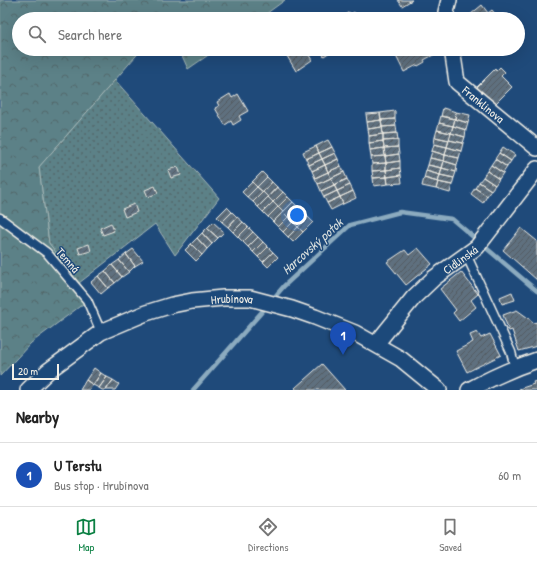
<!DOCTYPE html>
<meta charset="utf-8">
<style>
:root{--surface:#fff;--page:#f2f2f2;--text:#222;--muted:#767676;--line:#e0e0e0;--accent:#0b8043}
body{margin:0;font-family:"Patrick Hand",sans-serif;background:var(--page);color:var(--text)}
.scale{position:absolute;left:12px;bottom:10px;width:47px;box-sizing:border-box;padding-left:4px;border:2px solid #f4f1e8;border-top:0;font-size:11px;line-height:14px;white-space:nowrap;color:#f4f1e8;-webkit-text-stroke:3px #1f4a7a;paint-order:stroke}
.you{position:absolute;left:297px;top:215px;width:14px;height:14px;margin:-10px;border:3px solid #fff;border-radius:50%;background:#1a73e8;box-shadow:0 0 0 6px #1a73e833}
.badge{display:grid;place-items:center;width:26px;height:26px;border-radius:50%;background:var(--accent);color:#fff;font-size:13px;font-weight:700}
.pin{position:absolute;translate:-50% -33px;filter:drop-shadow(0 1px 2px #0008)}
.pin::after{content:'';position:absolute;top:21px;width:14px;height:12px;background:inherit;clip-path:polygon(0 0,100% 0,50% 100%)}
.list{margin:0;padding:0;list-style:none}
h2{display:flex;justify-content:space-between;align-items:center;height:52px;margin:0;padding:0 16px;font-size:17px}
h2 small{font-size:13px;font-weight:400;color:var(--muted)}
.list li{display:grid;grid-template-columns:26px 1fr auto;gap:12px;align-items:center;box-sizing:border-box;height:64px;padding:0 16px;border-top:1px solid var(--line)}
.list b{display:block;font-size:15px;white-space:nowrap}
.list p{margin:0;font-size:13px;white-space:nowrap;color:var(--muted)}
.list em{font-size:13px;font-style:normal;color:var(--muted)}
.icon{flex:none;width:22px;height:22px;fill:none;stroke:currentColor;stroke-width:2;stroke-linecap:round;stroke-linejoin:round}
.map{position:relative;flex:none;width:537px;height:390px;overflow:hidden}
.search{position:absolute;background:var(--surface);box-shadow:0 4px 16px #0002;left:12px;right:12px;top:12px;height:44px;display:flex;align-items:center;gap:10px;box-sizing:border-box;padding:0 14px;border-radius:22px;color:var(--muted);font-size:15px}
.sheet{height:116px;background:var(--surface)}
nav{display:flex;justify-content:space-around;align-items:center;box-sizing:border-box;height:56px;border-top:1px solid var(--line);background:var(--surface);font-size:11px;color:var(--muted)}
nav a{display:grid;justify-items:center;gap:2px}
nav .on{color:var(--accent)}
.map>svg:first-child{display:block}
.forest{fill:url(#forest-crowns);stroke:#a8b9b8}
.garden{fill:url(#garden-dots);stroke:#a8b9b8}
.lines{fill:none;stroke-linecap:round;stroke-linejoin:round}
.stream{stroke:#8cabbf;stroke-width:4.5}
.building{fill:url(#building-hatch);stroke:#f4f1e8}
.service-casing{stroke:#f4f1e8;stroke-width:11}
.minor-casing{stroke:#f4f1e8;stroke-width:18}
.service{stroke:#1f4a7a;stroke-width:8}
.minor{stroke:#1f4a7a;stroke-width:15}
.labels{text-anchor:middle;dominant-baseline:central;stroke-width:3;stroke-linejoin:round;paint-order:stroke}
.street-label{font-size:12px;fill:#f4f1e8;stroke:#1f4a7a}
.water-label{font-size:13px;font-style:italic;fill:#dae0de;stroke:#1f4a7a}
</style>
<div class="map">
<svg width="537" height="390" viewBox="0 0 537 390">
<defs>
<pattern id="forest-crowns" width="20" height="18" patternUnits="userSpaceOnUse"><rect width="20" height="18" fill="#5b8187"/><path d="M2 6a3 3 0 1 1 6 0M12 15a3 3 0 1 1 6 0" fill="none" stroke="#53676a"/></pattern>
<pattern id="garden-dots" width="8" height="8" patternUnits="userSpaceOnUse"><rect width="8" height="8" fill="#5b8187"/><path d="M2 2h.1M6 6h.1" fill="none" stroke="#53676a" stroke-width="1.8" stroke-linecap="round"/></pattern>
<pattern id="building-hatch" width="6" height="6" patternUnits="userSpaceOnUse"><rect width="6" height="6" fill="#5e707f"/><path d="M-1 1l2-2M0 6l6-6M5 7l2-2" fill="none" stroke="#525a60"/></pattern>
</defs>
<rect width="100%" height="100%" fill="#1f4a7a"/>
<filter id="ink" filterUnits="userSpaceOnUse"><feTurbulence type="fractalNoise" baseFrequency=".025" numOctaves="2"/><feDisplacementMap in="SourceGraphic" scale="8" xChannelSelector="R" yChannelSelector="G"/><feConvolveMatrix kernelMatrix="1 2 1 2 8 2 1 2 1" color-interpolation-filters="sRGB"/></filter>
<g filter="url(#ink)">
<path class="forest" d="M 0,0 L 285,0 L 259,19 L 19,19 L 19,49 L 142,49 L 39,167 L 49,243 L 91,298 L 31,343 L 0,376 Z
M 179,49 L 217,49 L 188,69 Z"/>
<path class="garden" d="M 115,80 L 219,198 L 175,255 L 155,224 L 79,283 L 49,243 L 39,167 Z"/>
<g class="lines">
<path class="stream" d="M 272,300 L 284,286 L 350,225 L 400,212 L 452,219 L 537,291
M 193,390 L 267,306"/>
</g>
<path class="building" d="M 398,0 L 412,0 L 402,6 Z
M 482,5 L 488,13 L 492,10 L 499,19 L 465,19 Z
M 349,12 L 351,14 L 354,12 L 358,17 L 355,19 L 339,19 Z
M 286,49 L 305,49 L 312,60 L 296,71 L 284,51 Z
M 320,49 L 328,49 L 330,52 L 324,56 Z
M 400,49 L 435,49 L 437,53 L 424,60 L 425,62 L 418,66 L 417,65 L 404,72 L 394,52 Z
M 500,67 L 505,72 L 501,76 L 512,87 L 495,104 L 477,87 L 495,69 L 496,71 Z
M 230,94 L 232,98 L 238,94 L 248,111 L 239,116 L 241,120 L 233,125 L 231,121 L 225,125 L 215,108 L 219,106 L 217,102 Z
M 443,108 L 456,112 L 455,119 L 441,116 Z
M 395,111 L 395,119 L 381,120 L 380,113 Z
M 456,112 L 470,115 L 468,123 L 455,119 Z
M 380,113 L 381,120 L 367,122 L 366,114 Z
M 441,116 L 455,119 L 453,126 L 439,123 Z
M 395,119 L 396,126 L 382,127 L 381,120 Z
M 455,119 L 468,123 L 466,130 L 453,126 Z
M 381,120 L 382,127 L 368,129 L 367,122 Z
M 439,123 L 453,126 L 451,133 L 437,130 Z
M 396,126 L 397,133 L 383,134 L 382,127 Z
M 453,126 L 466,130 L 465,137 L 451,133 Z
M 382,127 L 383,134 L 369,136 L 368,129 Z
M 437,130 L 451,133 L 449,140 L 435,137 Z
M 397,133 L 398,140 L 383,141 L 383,134 Z
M 451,133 L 465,137 L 463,143 L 449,140 Z
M 383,134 L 383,141 L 369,143 L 369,136 Z
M 435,137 L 449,140 L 447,147 L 434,144 Z
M 328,140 L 332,147 L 319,153 L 316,146 Z
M 398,140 L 398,147 L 384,148 L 383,141 Z
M 449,140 L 463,143 L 461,151 L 447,147 Z
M 383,141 L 384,148 L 370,150 L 369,143 Z
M 434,144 L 447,147 L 445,155 L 432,151 Z
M 316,146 L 319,153 L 306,159 L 303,152 Z
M 332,147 L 335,153 L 322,159 L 319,153 Z
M 398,147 L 399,154 L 385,156 L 384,148 Z
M 447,147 L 461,151 L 459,158 L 445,155 Z
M 503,147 L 515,155 L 511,161 L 499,153 Z
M 384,148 L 385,156 L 371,157 L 370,150 Z
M 432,151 L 445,155 L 444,161 L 430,158 Z
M 319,153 L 322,159 L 309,165 L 306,159 Z
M 335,153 L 338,159 L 325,165 L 322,159 Z
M 499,153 L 511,161 L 507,167 L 495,159 Z
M 399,154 L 400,161 L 386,163 L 385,156 Z
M 445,155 L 459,158 L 457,165 L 444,161 Z
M 385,156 L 386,163 L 372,164 L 371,157 Z
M 430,158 L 444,161 L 442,168 L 428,165 Z
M 322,159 L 325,165 L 312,171 L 309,165 Z
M 338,159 L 341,166 L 328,172 L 325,165 Z
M 495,159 L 507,167 L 503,173 L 491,165 Z
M 400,161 L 400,168 L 386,170 L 386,163 Z
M 444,161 L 457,165 L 456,172 L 442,168 Z
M 386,163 L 386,170 L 372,171 L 372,164 Z
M 325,165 L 328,172 L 315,178 L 312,171 Z
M 428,165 L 442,168 L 440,175 L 426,171 Z
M 491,165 L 503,173 L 499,179 L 487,171 Z
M 341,166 L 344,172 L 331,178 L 328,172 Z
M 178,167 L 181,175 L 171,178 L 168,170 Z
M 400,168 L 401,175 L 387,177 L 386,170 Z
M 442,168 L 456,172 L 454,178 L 440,175 Z
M 386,170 L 387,177 L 373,178 L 372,171 Z
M 426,171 L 440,175 L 438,182 L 424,178 Z
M 487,171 L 499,179 L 495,185 L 483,177 Z
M 262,172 L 267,177 L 257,187 L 252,182 Z
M 328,172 L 331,178 L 318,184 L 315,178 Z
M 344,172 L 347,179 L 334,185 L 331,178 Z
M 401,175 L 402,183 L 388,184 L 387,177 Z
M 440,175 L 454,178 L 452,185 L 438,182 Z
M 267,177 L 272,182 L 263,192 L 257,187 Z
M 387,177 L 388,184 L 374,186 L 373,178 Z
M 483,177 L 495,185 L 491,190 L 479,182 Z
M 331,178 L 334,185 L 321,191 L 318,184 Z
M 424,178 L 438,182 L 436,189 L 422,186 Z
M 347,179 L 350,185 L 337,191 L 334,185 Z
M 252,182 L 257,187 L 247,197 L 242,192 Z
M 272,182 L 277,187 L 268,197 L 263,192 Z
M 438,182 L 452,185 L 450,193 L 436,189 Z
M 479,182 L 491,190 L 487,196 L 475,188 Z
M 334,185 L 337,191 L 324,197 L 321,191 Z
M 350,185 L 353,191 L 340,197 L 337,191 Z
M 155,186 L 158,193 L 148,197 L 145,190 Z
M 257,187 L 263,192 L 253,202 L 247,197 Z
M 277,187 L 283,192 L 273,202 L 268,197 Z
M 475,188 L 487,196 L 483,203 L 471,194 Z
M 337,191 L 340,197 L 327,203 L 324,197 Z
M 353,191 L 356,198 L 343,204 L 340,197 Z
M 263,192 L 268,197 L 258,207 L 253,202 Z
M 283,192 L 288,197 L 278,207 L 273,202 Z
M 268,197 L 273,202 L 263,212 L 258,207 Z
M 288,197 L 293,202 L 283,212 L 278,207 Z
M 340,197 L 343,204 L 331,210 L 327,203 Z
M 273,202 L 278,207 L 268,217 L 263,212 Z
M 293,202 L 298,207 L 288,217 L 283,212 Z
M 134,204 L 137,212 L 125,217 L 122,209 Z
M 227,207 L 232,212 L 222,222 L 217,217 Z
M 278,207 L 283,212 L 273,222 L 268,217 Z
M 298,207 L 303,212 L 293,222 L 288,217 Z
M 232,212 L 237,217 L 228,227 L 222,222 Z
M 283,212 L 288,217 L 278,227 L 273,222 Z
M 303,212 L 308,217 L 298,227 L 293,222 Z
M 237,217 L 243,222 L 233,232 L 228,227 Z
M 288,217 L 293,222 L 283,232 L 278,227 Z
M 308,217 L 313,222 L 303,232 L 298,227 Z
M 213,222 L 224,232 L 218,238 L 207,228 Z
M 243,222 L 248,227 L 238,237 L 233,232 Z
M 293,222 L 298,227 L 288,237 L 283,232 Z
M 111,223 L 114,231 L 103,235 L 100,228 Z
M 248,227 L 253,232 L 243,242 L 238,237 Z
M 298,227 L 303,232 L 293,242 L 288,237 Z
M 207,228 L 218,238 L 212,244 L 202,233 Z
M 521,228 L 537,241 L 537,280 L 503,250 Z
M 253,232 L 258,237 L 248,247 L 243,242 Z
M 202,233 L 212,244 L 207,249 L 197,238 Z
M 258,237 L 263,242 L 253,252 L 248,247 Z
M 197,238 L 207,249 L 202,255 L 191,244 Z
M 263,242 L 268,247 L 258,257 L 253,252 Z
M 89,244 L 91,251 L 80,254 L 78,248 Z
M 191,244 L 202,255 L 196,261 L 185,250 Z
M 268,247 L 273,252 L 263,262 L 258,257 Z
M 418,248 L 432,264 L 406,285 L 387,262 L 405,250 L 409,255 Z
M 133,249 L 143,261 L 135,266 L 126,254 Z
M 273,252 L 278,257 L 268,267 L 263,262 Z
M 126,254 L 135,266 L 129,272 L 119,260 Z
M 119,260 L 129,272 L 122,277 L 112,265 Z
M 112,265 L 122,277 L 115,283 L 105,271 Z
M 105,271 L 115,283 L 108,288 L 98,276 Z
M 461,272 L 478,294 L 471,300 L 476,307 L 459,321 L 453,313 L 456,310 L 440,289 Z
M 98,276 L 108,288 L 101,294 L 91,282 Z
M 512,292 L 515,300 L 502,304 L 500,297 Z
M 517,310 L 531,320 L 533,323 L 537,322 L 537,346 L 519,351 L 512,330 L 509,331 L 503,315 Z
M 477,332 L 481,338 L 490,334 L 501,355 L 467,372 L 456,351 L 473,342 L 470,335 Z
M 322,364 L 345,390 L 297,390 L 295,388 Z
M 94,368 L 101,373 L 93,385 L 86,380 Z
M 101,373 L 107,377 L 99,388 L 93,385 Z
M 107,377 L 113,380 L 106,390 L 102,390 L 99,388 Z
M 86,380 L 93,385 L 89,390 L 80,390 Z
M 113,380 L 119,384 L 115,390 L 106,390 Z
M 537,381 L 537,390 L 520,390 L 519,389 L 534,384 L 533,382 Z"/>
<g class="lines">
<g class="service-casing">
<path id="service" d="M 0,218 L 47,253 L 87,300 L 101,332
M 466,254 L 511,352 L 515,368"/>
</g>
<g class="minor-casing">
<g id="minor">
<path d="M 447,19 L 446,12 L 449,0"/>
<path id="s1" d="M 452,49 L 457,82 L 537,148"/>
<path id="s2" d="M 376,344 L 414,297 L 434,278 L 477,247 L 537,169"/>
<path id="s3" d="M 28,390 L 48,371 L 101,332 L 146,313 L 172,305 L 192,301 L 223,298 L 250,298 L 292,309 L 315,317 L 355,333 L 401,359 L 439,390"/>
<path d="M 469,390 C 491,378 513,368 537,360"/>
</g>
</g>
<use href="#service" class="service"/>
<use href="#minor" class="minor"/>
</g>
</g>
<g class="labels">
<g class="street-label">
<text stroke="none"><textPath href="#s1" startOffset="68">Franklinova</textPath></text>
<text stroke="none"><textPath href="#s2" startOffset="120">Cidlinská</textPath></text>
<text transform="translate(68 260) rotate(49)">Temná</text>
<text stroke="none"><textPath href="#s3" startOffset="230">Hrubínova</textPath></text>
</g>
<g class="water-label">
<text transform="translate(312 246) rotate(-42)">Harcovský potok</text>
</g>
</g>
</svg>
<div class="scale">20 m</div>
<div class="you"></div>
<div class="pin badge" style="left:343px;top:355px;background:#1a4fb4">1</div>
<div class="search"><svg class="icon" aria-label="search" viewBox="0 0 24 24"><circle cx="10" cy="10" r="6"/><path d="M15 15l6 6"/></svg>Search here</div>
</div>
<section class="sheet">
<h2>Nearby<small></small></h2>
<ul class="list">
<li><span class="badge" style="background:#1a4fb4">1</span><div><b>U Terstu</b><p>Bus stop · Hrubínova</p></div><em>60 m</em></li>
</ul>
</section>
<nav>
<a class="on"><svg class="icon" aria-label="map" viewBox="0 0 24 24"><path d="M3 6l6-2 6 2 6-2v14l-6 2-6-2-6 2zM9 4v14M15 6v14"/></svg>Map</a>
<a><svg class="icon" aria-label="directions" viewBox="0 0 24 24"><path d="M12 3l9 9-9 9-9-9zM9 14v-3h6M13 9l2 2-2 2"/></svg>Directions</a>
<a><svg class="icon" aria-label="saved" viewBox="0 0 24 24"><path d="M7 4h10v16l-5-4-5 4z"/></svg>Saved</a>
</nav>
